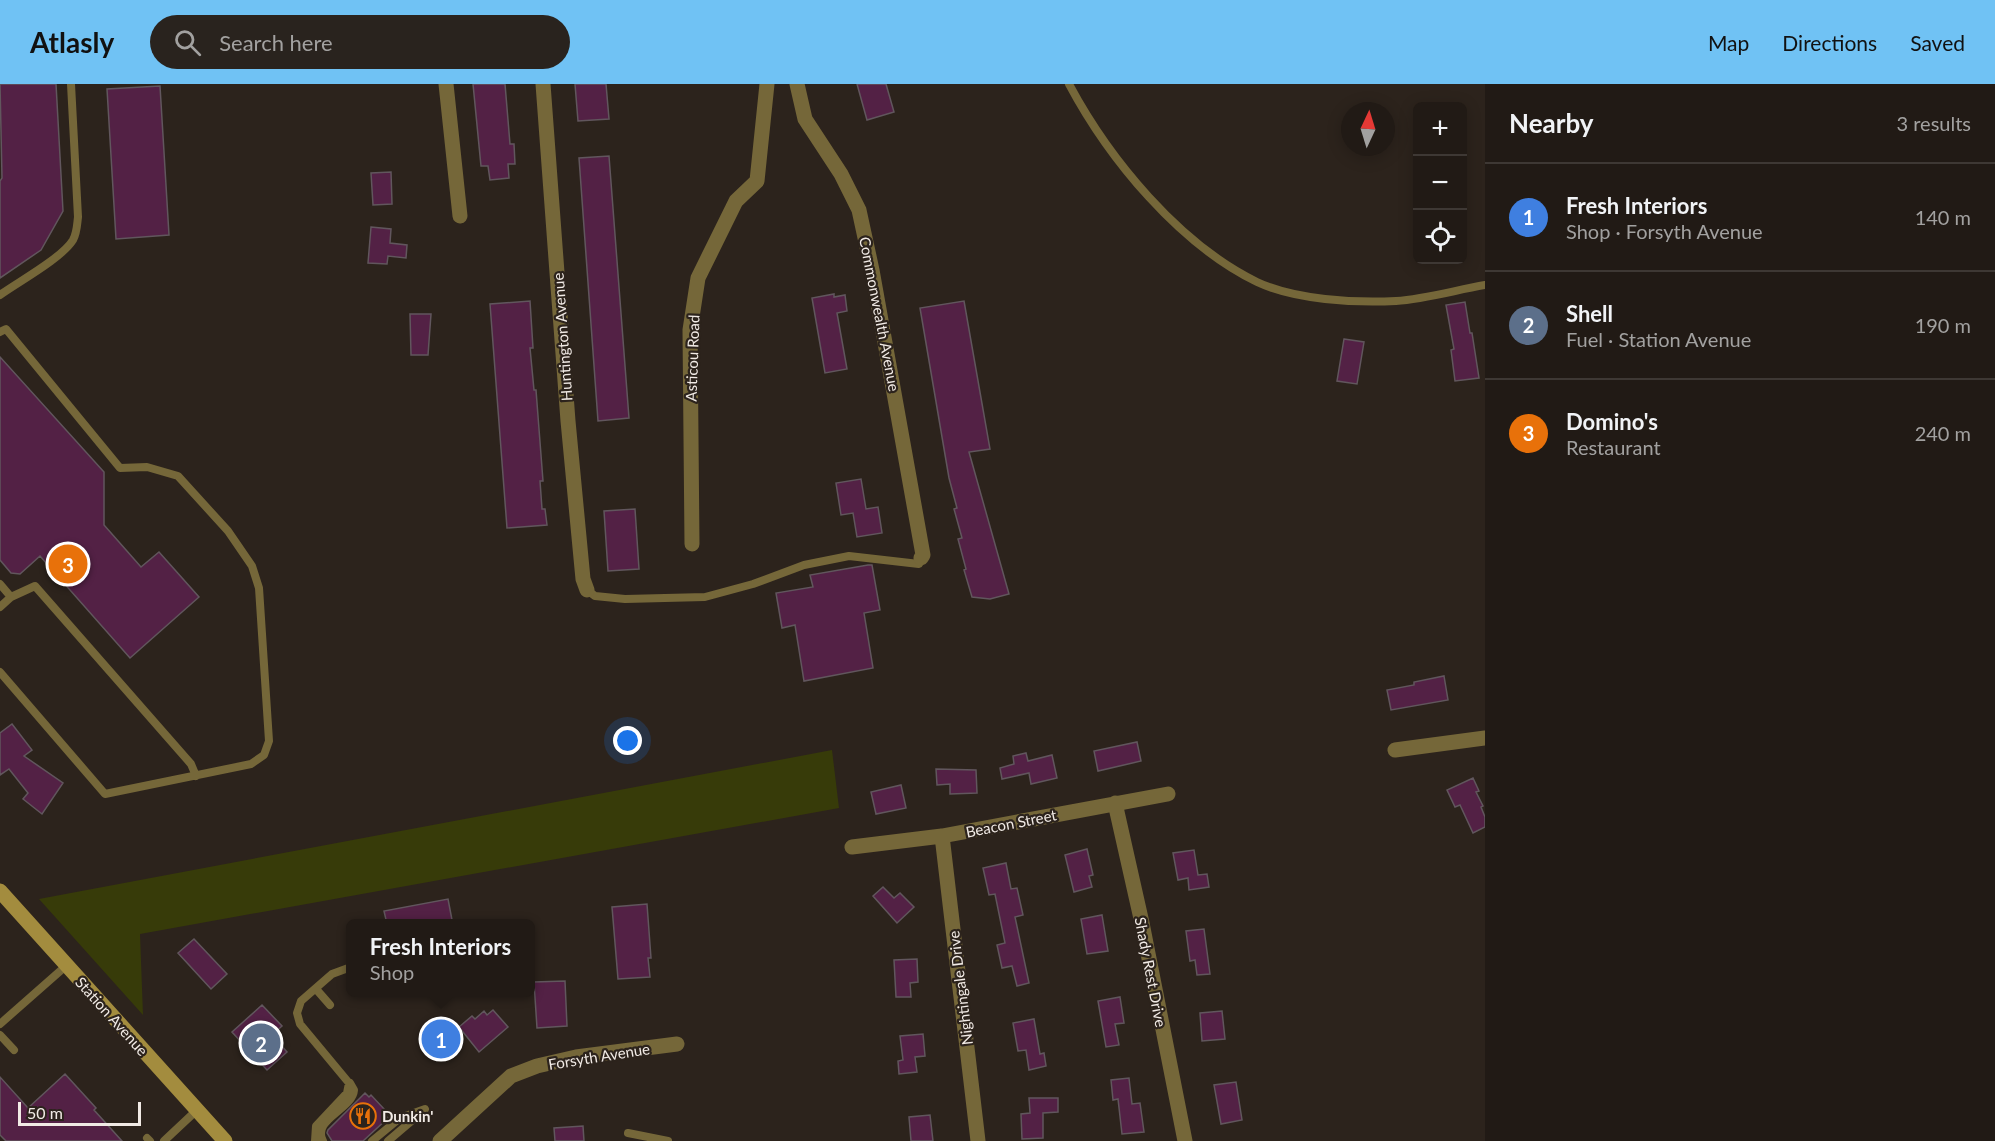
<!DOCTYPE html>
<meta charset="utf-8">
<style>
:root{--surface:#211a15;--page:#29231e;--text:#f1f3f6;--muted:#a2a1a0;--line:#3e3834;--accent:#70c2f4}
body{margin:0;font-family:Lato,sans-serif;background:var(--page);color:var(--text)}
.controls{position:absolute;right:18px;top:18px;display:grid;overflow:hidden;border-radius:9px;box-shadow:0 3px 15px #0003}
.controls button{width:54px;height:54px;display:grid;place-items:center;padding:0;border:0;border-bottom:2px solid var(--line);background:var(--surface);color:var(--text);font:30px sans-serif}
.compass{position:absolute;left:1341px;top:18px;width:54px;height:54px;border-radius:50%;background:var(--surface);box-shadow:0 3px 15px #0003;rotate:4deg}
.scale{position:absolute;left:18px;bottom:15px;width:123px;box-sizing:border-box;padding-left:6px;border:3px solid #f1eae5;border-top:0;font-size:16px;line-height:21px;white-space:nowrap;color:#f1eae5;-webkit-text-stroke:4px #2c231c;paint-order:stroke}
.you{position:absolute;left:628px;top:657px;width:21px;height:21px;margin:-15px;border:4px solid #fff;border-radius:50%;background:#1a73e8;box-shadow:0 0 0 9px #1a73e833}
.badge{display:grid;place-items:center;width:39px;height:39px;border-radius:50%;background:var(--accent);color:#fff;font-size:20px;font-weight:700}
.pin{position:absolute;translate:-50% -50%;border:3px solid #fff;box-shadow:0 2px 6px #0006}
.popup{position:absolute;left:346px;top:835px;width:189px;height:78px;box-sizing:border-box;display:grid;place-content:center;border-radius:9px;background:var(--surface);filter:drop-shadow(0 2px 4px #0005);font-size:20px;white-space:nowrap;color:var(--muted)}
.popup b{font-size:22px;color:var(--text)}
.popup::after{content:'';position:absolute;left:50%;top:100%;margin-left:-12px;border:12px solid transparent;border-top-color:var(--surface)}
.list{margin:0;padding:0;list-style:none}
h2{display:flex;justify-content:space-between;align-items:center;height:78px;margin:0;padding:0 24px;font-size:26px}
h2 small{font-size:20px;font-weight:400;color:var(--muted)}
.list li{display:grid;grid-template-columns:39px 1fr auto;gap:18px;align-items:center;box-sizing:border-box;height:108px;padding:0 24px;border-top:2px solid var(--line)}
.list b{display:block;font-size:22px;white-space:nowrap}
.list p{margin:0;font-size:20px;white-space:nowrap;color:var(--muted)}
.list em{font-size:20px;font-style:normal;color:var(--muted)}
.icon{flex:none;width:33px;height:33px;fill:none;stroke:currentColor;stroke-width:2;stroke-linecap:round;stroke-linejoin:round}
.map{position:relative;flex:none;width:1485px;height:1057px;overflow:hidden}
header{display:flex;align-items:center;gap:36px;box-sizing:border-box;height:84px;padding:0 30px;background:var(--accent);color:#111}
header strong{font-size:28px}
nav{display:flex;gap:33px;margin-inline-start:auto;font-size:21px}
.search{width:420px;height:54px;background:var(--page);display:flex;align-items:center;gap:15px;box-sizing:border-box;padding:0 21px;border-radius:33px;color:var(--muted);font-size:22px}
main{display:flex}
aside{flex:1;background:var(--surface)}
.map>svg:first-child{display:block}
.green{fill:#373b09}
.building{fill:#532145;stroke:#61565d;stroke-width:1.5}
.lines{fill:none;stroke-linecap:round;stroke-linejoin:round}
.lane{stroke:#756739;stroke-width:8}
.street{stroke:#756739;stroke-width:15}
.secondary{stroke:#a38c3e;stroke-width:15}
.labels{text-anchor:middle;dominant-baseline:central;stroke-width:4.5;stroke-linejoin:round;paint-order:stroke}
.street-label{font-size:15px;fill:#f1eae5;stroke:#2c231c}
.poi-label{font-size:15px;font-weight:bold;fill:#f1eae5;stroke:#2c231c;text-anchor:start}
</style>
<header>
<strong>Atlasly</strong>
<div class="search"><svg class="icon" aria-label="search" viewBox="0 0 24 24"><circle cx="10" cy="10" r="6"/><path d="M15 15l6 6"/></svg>Search here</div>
<nav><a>Map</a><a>Directions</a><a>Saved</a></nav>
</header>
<main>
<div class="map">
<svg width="1485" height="1057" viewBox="0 0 1485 1057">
<rect width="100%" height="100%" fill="#2c231c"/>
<path class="green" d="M 832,666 L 839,724 L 140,850 L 143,931 L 39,815 Z"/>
<path class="building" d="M 0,0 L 56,0 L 63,127 L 41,166 L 0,194 L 0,97 L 2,94 Z
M 473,0 L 505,0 L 510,60 L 514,60 L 515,80 L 508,80 L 509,94 L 490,96 L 488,82 L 481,82 Z
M 575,0 L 606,0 L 609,35 L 578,37 Z
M 857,0 L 886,0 L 894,28 L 867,36 Z
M 160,2 L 169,151 L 116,155 L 107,5 Z
M 609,72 L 629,334 L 598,337 L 579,74 Z
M 391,88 L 392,120 L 373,121 L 371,89 Z
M 371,143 L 391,145 L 390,159 L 407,161 L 406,174 L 388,172 L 387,180 L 368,179 Z
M 834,210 L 834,213 L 845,211 L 847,227 L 837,229 L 847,285 L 825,289 L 812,214 Z
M 530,217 L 533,264 L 530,264 L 534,306 L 536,306 L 543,397 L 540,397 L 542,425 L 545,425 L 547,441 L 507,444 L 490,220 Z
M 964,217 L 990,365 L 969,368 L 1009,510 L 990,515 L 972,513 L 964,486 L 966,485 L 958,455 L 962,454 L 954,425 L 957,424 L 949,394 L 920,224 Z
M 1465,218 L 1470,249 L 1472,249 L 1479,294 L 1455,297 L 1451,266 L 1454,265 L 1446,221 Z
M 410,230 L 431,230 L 428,271 L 411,271 Z
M 1344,255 L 1364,258 L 1357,300 L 1337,297 Z
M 0,273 L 104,388 L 104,441 L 141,483 L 159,468 L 199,513 L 130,574 L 40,472 L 20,490 L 11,489 L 0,476 Z
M 861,395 L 866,425 L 878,423 L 882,449 L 857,453 L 853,429 L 841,431 L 836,399 Z
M 635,425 L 639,485 L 608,487 L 604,427 Z
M 868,481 L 872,481 L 880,526 L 864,529 L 873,584 L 804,597 L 795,541 L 782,544 L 776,509 L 813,503 L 810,491 Z
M 1444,592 L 1448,616 L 1391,626 L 1387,606 L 1414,601 L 1414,598 Z
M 12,640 L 32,666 L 24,672 L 63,699 L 42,730 L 23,715 L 28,709 L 9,685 L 0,691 L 0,649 Z
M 1137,658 L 1141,677 L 1098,687 L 1094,667 Z
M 1026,669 L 1028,677 L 1052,671 L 1057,694 L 1031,700 L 1029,689 L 1002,695 L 1000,684 L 1014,680 L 1013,672 Z
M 936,685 L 976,686 L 977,709 L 950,710 L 950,700 L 937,701 Z
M 1473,694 L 1479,707 L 1476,708 L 1483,722 L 1481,723 L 1485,733 L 1485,743 L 1473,749 L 1460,721 L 1455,723 L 1447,706 Z
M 901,701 L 906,724 L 876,730 L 871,708 Z
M 1087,765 L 1093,791 L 1089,792 L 1092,803 L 1074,808 L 1065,771 Z
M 1194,766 L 1198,791 L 1207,790 L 1209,803 L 1189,806 L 1188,794 L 1178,796 L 1173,769 Z
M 1006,779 L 1011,805 L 1017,804 L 1023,831 L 1015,833 L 1029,899 L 1017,902 L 1012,882 L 1002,884 L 997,861 L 1005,859 L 995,810 L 989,811 L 983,784 Z
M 883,803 L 894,814 L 900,809 L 914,823 L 897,839 L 873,812 Z
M 448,815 L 452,836 L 446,837 L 446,840 L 387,840 L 384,827 Z
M 647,820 L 651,874 L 648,874 L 650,893 L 618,895 L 612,823 Z
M 1102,831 L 1108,867 L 1087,870 L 1081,835 Z
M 1204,845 L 1210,890 L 1197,891 L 1195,876 L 1190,877 L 1186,847 Z
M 194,855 L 227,890 L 211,905 L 178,869 Z
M 917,875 L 918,898 L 910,899 L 911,913 L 896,913 L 894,876 Z
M 565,897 L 567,942 L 537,944 L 534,898 Z
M 1120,913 L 1124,939 L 1115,940 L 1119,961 L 1106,963 L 1098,917 Z
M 262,921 L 282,942 L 272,951 L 287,968 L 267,986 L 232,948 Z
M 493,926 L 508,943 L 479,968 L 459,943 L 472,932 L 475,935 L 484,927 L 487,931 Z
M 1222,927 L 1225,955 L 1202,957 L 1200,929 Z
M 1034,935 L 1040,970 L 1044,969 L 1046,982 L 1029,986 L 1026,966 L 1018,967 L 1013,939 Z
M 923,950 L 925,972 L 915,973 L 917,988 L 899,990 L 898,977 L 903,976 L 900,952 Z
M 65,990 L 96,1024 L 94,1026 L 122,1057 L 6,1057 L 0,1051 L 0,993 L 28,1024 Z
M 1129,994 L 1132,1020 L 1140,1019 L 1144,1048 L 1122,1050 L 1118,1015 L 1113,1016 L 1111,996 Z
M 1236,998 L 1242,1036 L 1221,1040 L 1214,1001 Z
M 365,1009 L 369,1013 L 371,1011 L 386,1027 L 383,1029 L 388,1034 L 363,1057 L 332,1057 L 327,1049 L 328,1046 Z
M 1029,1014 L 1058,1014 L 1058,1028 L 1043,1029 L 1043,1054 L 1022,1055 L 1021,1030 L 1030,1029 Z
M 930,1031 L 933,1057 L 911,1057 L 909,1033 Z
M 583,1042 L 584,1057 L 555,1057 L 554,1044 Z"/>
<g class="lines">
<path class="lane" d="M 1069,0 C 1109,75 1179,160 1257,198 C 1295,216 1354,219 1396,217 C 1425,215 1456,206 1485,201
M 0,211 C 18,198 62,174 73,156 C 77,149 77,141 78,133 L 71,0
M 0,248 L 6,245 L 120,384 L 147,383 L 178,392 L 228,447 L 252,482 L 259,504 L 269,657 L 264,671 L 251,680 L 105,710 L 0,588
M 0,500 L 11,513
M 587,506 L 595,512 L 625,515 L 705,513 L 753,500 L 804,481 L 849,472 L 919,480 L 921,474
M 0,523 L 11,513 L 35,502 L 191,680 L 196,692
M 316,905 L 330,921
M 0,940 L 67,881
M 0,951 L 14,966
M 628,1049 L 668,1057
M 147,1054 L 150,1057
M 164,1057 L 197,1026
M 315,1057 L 316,1042 L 347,1009 L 349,999 L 300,940 L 297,929 L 301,917 L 332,890 L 351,883
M 323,1057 C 311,1036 353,1025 354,1006 L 350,999
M 372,1057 L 400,1034 L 425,1025
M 388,1057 L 422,1028"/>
<path class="street" d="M 446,0 L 460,132
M 543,0 L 568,337 L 583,495 L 587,506
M 797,0 L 805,35 L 841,90 L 859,126 L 872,186 L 923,471 L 921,474
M 692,460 L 690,246 L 698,194 L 736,117 L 757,97 L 767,0
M 1395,666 L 1485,654
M 1115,719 L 1142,839 L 1185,1057
M 942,752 L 978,1057
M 852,763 L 942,752 L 1168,710
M 440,1057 L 511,992 L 537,982 L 576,973 L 677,960"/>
<path class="secondary" d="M 0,807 L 225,1057"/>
</g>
<defs>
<g id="restaurant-ring" transform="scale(1.35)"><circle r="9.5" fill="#2c231c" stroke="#e8710a" stroke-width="1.5"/><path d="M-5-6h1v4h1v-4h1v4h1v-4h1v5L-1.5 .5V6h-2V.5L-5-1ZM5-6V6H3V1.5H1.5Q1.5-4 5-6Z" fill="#e8710a"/></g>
</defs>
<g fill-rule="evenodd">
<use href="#restaurant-ring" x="363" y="1032"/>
</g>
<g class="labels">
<g class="street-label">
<text transform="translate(880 230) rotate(79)">Commonwealth Avenue</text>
<text transform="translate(562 253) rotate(-94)">Huntington Avenue</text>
<text transform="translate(692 274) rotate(-88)">Asticou Road</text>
<text transform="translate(1011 739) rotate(-11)">Beacon Street</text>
<text transform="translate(1151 888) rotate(79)">Shady Rest Drive</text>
<text transform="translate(960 904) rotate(-97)">Nightingale Drive</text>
<text transform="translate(112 932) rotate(48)">Station Avenue</text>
<text transform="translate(599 972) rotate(-9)">Forsyth Avenue</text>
</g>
<g class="poi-label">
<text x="382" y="1032">Dunkin'</text>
</g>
</g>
</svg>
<div class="controls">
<button>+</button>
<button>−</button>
<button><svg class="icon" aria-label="locate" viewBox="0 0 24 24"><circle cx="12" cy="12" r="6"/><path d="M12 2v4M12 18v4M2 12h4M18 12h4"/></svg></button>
</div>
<svg class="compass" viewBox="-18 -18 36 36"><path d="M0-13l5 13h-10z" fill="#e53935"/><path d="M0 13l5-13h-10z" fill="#a2a1a0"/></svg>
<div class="scale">50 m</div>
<div class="you"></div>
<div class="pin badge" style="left:441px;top:955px;background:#3f7fe0">1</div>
<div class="popup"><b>Fresh Interiors</b>Shop</div>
<div class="pin badge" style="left:261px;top:959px;background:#5c6f8a">2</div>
<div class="pin badge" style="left:68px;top:480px;background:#e8710a">3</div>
</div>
<aside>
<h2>Nearby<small>3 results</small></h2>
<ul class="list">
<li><span class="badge" style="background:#3f7fe0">1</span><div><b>Fresh Interiors</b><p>Shop · Forsyth Avenue</p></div><em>140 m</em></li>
<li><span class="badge" style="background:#5c6f8a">2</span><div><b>Shell</b><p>Fuel · Station Avenue</p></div><em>190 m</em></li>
<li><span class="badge" style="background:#e8710a">3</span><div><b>Domino's</b><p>Restaurant</p></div><em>240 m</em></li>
</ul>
</aside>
</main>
